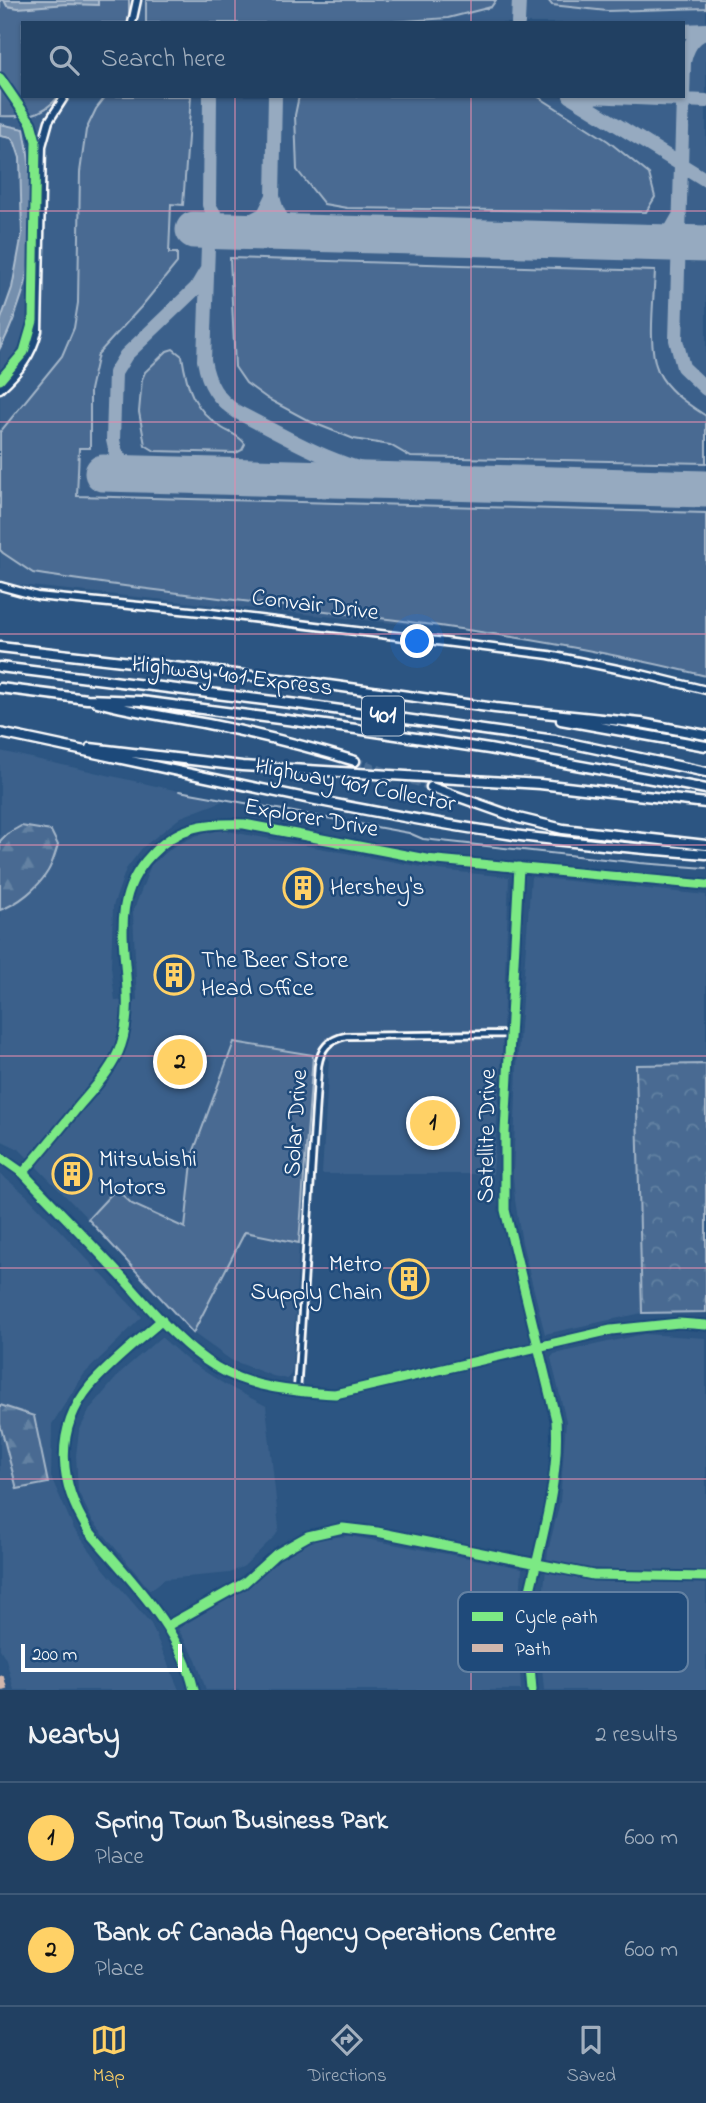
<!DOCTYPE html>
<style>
:root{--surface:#214062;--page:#294768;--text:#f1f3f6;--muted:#a2afbe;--line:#3e5977;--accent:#ffd166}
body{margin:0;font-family:"Indie Flower",sans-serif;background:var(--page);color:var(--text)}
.scale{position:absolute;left:21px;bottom:18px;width:161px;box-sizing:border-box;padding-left:7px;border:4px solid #fff;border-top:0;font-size:19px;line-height:24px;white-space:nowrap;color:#fff;-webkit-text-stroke:5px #1f4a7a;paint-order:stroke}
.you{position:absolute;left:418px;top:642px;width:24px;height:24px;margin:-18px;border:5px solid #fff;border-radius:50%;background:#1a73e8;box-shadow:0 0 0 10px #1a73e833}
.badge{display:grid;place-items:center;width:46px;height:46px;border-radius:50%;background:var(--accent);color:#111;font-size:23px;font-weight:700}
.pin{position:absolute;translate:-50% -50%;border:4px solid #fff;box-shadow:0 2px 7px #0006}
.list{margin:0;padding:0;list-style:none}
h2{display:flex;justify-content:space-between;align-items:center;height:91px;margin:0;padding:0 28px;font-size:30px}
h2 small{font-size:23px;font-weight:400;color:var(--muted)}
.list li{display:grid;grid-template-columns:46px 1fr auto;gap:21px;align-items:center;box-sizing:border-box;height:112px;padding:0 28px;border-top:2px solid var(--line)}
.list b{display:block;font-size:26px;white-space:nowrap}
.list p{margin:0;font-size:23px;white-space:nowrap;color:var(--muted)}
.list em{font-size:23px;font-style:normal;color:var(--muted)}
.icon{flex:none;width:38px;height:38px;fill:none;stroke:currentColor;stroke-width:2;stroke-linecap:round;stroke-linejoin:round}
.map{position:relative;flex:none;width:706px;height:1690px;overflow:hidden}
.search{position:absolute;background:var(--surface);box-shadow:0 2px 5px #0004;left:21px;right:21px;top:21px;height:77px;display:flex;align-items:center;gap:18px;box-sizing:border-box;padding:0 24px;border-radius:0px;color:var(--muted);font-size:26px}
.sheet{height:315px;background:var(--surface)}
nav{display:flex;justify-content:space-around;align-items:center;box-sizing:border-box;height:98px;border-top:2px solid var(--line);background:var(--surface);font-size:19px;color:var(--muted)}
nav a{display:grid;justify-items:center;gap:4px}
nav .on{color:var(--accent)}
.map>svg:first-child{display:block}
.built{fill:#3b618b;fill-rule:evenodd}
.green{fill:#486b92;stroke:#a4b5c8;stroke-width:2}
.forest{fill:url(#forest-firs);stroke:#a4b5c8;stroke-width:2}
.park{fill:url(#park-crowns);stroke:#a4b5c8;stroke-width:2}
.water{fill:#748fad;stroke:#acbcce;stroke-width:2}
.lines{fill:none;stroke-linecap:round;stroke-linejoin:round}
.stream{stroke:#acbcce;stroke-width:2}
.taxiway{stroke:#96aac0;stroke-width:14}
.runway{stroke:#96aac0;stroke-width:37}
.highway-tunnel{stroke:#4c6e95;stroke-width:8;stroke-dasharray:8 4;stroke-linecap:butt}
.street-casing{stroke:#fff;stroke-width:10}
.secondary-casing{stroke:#fff;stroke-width:11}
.highway-casing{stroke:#fff;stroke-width:13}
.street{stroke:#1f4a7a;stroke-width:4.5}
.secondary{stroke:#1f4a7a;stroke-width:6}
.highway{stroke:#1f4a7a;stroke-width:8}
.quiet{stroke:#d1b7ad;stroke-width:7;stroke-dasharray:14 7;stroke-linecap:butt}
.cycleway-casing{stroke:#1f4a7a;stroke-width:13}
.cycleway{stroke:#7ce984;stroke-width:9}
.grid{fill:none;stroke:#e08cad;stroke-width:2;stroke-opacity:0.55}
.labels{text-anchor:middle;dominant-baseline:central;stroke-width:5;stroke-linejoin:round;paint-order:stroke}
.shield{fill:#1f4a7a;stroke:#bcc9d7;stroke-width:2}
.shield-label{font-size:23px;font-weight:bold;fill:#fff}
.street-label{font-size:24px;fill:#fff;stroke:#1f4a7a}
.poi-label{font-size:24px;fill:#fff;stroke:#1f4a7a;text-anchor:start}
.key{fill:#1f4a7a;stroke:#6280a2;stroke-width:2}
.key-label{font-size:19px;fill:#fff}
</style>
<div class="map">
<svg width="706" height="1690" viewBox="0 0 706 1690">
<defs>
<pattern id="forest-firs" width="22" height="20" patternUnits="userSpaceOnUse" patternTransform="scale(1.75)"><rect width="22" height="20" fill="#486b92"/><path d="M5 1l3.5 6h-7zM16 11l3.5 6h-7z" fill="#6381a2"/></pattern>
<pattern id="park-crowns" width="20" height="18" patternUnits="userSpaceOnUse" patternTransform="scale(1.75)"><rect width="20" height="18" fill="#486b92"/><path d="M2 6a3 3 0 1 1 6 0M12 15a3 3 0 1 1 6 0" fill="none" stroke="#6381a2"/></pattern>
</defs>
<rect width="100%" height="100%" fill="#2c5582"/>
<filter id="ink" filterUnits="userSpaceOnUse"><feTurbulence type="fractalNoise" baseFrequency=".0143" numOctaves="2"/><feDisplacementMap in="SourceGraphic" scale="14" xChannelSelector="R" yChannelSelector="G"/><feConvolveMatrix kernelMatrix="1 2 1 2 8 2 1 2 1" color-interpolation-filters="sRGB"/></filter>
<g filter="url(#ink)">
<path class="built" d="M 0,0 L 706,0 L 706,655 L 0,583 ZM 23,23 L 683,23 L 683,96 L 23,96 Z
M 0,751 L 223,801 L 181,817 L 143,847 L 126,869 L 113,906 L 111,967 L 115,1001 L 137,1000 L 133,912 L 151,865 L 173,847 L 195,836 L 221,830 L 438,870 L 509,877 L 502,1051 L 493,1174 L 322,1174 L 329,1058 L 234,1042 L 193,1153 L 185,1229 L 132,1204 L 116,1189 L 88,1219 L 19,1149 L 0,1140 L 0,910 L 11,907 L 31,891 L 48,872 L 7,834 L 0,841 Z
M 531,877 L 706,895 L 706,1064 L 636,1065 L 642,1313 L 545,1334 L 522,1243 L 515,1200 L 513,1175 L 517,1068 Z
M 0,1174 L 26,1195 L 142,1317 L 84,1374 L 52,1424 L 51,1477 L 74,1529 L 104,1569 L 151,1624 L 179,1690 L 14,1690 L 6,1659 L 0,1649 Z
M 245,1232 L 299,1243 L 292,1369 L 291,1374 L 287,1379 L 273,1376 L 231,1360 L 193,1333 Z
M 644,1334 L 706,1338 L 706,1690 L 544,1690 L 539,1634 L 548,1551 L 560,1502 L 566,1421 L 551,1358 L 554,1354 Z
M 161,1337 L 188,1361 L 224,1384 L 266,1406 L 279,1528 L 276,1535 L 244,1566 L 230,1573 L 165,1579 L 150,1590 L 92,1520 L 78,1491 L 76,1455 L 79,1431 L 90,1409 L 122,1371 Z
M 349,1536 L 522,1568 L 518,1634 L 521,1690 L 206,1690 L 196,1659 L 178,1629 L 239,1591 L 292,1549 L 314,1539 Z"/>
<path class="green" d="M 0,0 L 129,0 L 129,23 L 23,23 L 23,96 L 59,96 C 42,117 24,117 0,116 Z
M 146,0 L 496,0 L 491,7 L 448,18 L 377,23 L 146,23 Z
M 548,0 L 706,0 L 706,8 L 607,11 L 552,5 Z
M 106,96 L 191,96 L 183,205 L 171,204 L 169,253 L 177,253 L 177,263 L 141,307 L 98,354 L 90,390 L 90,448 L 79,448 L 77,496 L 706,513 L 706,676 C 490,622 266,608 45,575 L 33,573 L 3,553 L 0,550 L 0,432 L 62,356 L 74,328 L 78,303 L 80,172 L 86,130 L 96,109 Z
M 299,96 L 537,96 L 608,141 L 649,174 L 655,197 L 646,212 L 347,208 L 324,204 L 297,170 L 295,115 Z
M 230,258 L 655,271 C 654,299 647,346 658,371 C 667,391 688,404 706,416 L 706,463 L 411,457 L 390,445 L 354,439 L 311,422 L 268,399 L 246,383 L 235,367 Z
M 173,349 L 182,356 C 187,388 193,409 222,428 C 230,433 240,436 245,444 L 242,450 L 236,453 L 155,451 L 145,445 L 139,412 L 142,379 L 145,372 L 167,351 Z
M 234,1042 L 313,1055 L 299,1243 L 245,1232 L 193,1333 L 88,1219 L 116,1189 L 132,1204 L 185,1228 L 193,1153 Z"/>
<path class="forest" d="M 21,826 L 51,831 L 58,845 C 55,853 53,863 48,871 C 38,888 18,904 0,910 L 0,841 L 7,834 Z
M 0,1405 L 34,1416 L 48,1483 L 17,1489 L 0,1424 Z"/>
<path class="park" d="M 706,1064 L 706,1312 L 642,1313 L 636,1065 Z"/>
<path class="water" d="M 4,0 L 98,0 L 98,5 L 67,4 L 18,8 L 7,6 Z
M 0,124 L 24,129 C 32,170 35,224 29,266 C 26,287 11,330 0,348 L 0,322 L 12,288 L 22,234 L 20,158 L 15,143 L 11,138 L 0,136 Z"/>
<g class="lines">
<path class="stream" d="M 179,791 L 409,833 L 423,839 L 640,863 L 706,868"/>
<path class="taxiway" d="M 518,23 L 519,0
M 683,31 L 706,30
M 706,32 C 692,38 687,48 684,62 L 676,340 L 683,367 L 706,389
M 210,96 L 209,205 L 218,220 L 231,229
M 275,96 L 273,196 C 277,216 284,225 303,233
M 570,96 L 706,180
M 589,96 L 706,101
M 273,196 L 264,214 L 245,224 L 225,225 L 218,230 L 208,247 L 204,360 C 208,384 217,399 237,412 C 273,430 308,451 346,464 C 372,473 399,477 426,481
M 651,242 L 671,230 L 679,216
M 152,474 L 124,464 L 116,453 L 113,440 L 115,373 L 126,355 L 196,288 L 206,271"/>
<path class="runway" d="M 194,230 L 706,244
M 103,473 L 706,489"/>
<path class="highway-tunnel" d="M 355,761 L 431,787"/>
<g class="street-casing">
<path id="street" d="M 519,867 L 505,1132 L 505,1210 L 556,1420 C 560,1480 541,1541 528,1599 L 526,1619 L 532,1690
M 23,1173 C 42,1151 60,1129 78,1107 C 94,1088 113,1069 121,1045 C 143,980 96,912 151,855 C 179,825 205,823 244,824 L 426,859 L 706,885
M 162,1320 C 138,1341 111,1362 90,1386 C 53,1431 59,1485 89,1531 C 129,1579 180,1627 194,1690
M 297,1391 L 318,1066 C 321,1048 328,1040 346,1036 L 510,1034
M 167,1626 L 244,1583 L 276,1554 L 308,1536 L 343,1528 L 377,1532 L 593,1575 L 706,1577"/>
</g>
<g class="secondary-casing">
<path id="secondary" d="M 132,23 L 137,0
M 0,389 C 19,372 32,356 38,331 L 42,146 L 49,121 L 65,96
M 0,586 L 37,596 L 211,613 L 549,655 L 637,673 L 706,690
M 0,1157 L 23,1173 C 55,1207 88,1240 119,1274 C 149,1306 178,1344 216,1367 C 250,1388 295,1392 335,1394 L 611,1330 L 679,1323 L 706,1325"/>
</g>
<g class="highway-casing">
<path id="highway" d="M 0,647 L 314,683 L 495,708 L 641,723 L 706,735
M 0,667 L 305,705 L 555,740 L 706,772
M 0,688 L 87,699 L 141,701 L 356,729 L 489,749 L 706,789
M 97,702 C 134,712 171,717 208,724 C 258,734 307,746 355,761
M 561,720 L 706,746
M 0,733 C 173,769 346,811 521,836 C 582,844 644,849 706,854
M 90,748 L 242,766 L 540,784 L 706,803
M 431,787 L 518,818 L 563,829 L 706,845"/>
</g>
<use href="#street" class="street"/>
<use href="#secondary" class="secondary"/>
<use href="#highway" class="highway"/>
<path class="quiet" d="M 0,1676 L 4,1690"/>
<g class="cycleway-casing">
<path id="cycleway" d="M 0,78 L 31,123 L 36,141 L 33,321 L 24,352 L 0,380
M 519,867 L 505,1132 L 505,1210 L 556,1420 C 560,1480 541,1541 528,1599 L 526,1619 L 532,1690
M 0,1157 L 23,1173 C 55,1207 88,1240 119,1274 C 149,1306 178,1344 216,1367 C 250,1388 295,1392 335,1394 L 611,1330 L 679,1323 L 706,1325
M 23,1173 C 42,1151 60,1129 78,1107 C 94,1088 113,1069 121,1045 C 143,980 96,912 151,855 C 179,825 205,823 244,824 L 426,859 L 706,885
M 162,1320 C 138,1341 111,1362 90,1386 C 53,1431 59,1485 89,1531 C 129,1579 180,1627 194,1690
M 167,1626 L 244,1583 L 276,1554 L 308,1536 L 343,1528 L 377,1532 L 593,1575 L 706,1577"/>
</g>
<use href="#cycleway" class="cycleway"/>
</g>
</g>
<path class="grid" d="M 235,0 L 235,23M 471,0 L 471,23M 235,96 L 235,1690M 471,96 L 471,1690M 0,211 L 706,211M 0,422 L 706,422M 0,634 L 706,634M 0,845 L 706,845M 0,1056 L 706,1056M 0,1268 L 706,1268M 0,1479 L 706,1479"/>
<defs>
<g id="building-ring" transform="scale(2.0125)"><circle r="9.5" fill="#1f4a7a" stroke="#ffd166" stroke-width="1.5"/><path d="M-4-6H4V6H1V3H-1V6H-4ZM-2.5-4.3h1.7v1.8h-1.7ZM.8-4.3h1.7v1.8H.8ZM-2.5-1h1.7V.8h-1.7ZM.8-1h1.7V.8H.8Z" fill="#ffd166"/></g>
</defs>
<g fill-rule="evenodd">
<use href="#building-ring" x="303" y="888"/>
<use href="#building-ring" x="174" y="975"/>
<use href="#building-ring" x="72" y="1174"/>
<use href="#building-ring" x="409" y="1279"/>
</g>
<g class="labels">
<rect class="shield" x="362" y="696.5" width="42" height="39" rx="5"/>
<g class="shield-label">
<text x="383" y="716">401</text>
</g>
<g class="street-label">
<text transform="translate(315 606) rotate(7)">Convair Drive</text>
<text transform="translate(232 677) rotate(7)">Highway 401 Express</text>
<text transform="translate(355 786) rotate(11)">Highway 401 Collector</text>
<text transform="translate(311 819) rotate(10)">Explorer Drive</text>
<text transform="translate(297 1123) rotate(-86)">Solar Drive</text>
<text transform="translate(488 1136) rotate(-89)">Satellite Drive</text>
</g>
<g class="poi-label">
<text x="330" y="888">Hershey's</text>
<text x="201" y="961">The Beer Store<tspan x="201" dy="28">Head Office</tspan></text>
<text x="99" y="1160">Mitsubishi<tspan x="99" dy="28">Motors</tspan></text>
<text x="382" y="1265" text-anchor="end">Metro<tspan x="382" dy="28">Supply Chain</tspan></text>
</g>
</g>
<rect x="458" y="1592" width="230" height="80" rx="10" class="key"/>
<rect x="472" y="1612" width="31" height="9" fill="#7ce984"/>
<rect x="472" y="1644" width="31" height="8" fill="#d1b7ad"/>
<g class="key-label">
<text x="515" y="1623">Cycle path</text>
<text x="515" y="1655">Path</text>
</g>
</svg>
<div class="scale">200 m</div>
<div class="you"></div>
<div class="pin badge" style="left:433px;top:1123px">1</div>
<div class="pin badge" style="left:180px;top:1062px">2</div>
<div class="search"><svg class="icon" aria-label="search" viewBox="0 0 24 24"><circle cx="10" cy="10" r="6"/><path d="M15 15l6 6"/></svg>Search here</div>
</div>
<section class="sheet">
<h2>Nearby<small>2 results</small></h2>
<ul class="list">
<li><span class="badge">1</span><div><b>Spring Town Business Park</b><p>Place</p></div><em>600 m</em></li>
<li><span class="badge">2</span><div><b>Bank of Canada Agency Operations Centre</b><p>Place</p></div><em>600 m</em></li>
</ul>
</section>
<nav>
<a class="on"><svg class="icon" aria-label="map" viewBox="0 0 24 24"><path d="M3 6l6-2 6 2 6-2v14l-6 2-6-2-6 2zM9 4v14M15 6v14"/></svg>Map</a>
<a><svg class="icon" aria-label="directions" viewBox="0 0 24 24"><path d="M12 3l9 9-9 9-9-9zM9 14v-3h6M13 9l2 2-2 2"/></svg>Directions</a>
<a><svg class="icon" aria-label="saved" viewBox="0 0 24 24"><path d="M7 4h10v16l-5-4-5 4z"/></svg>Saved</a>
</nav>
